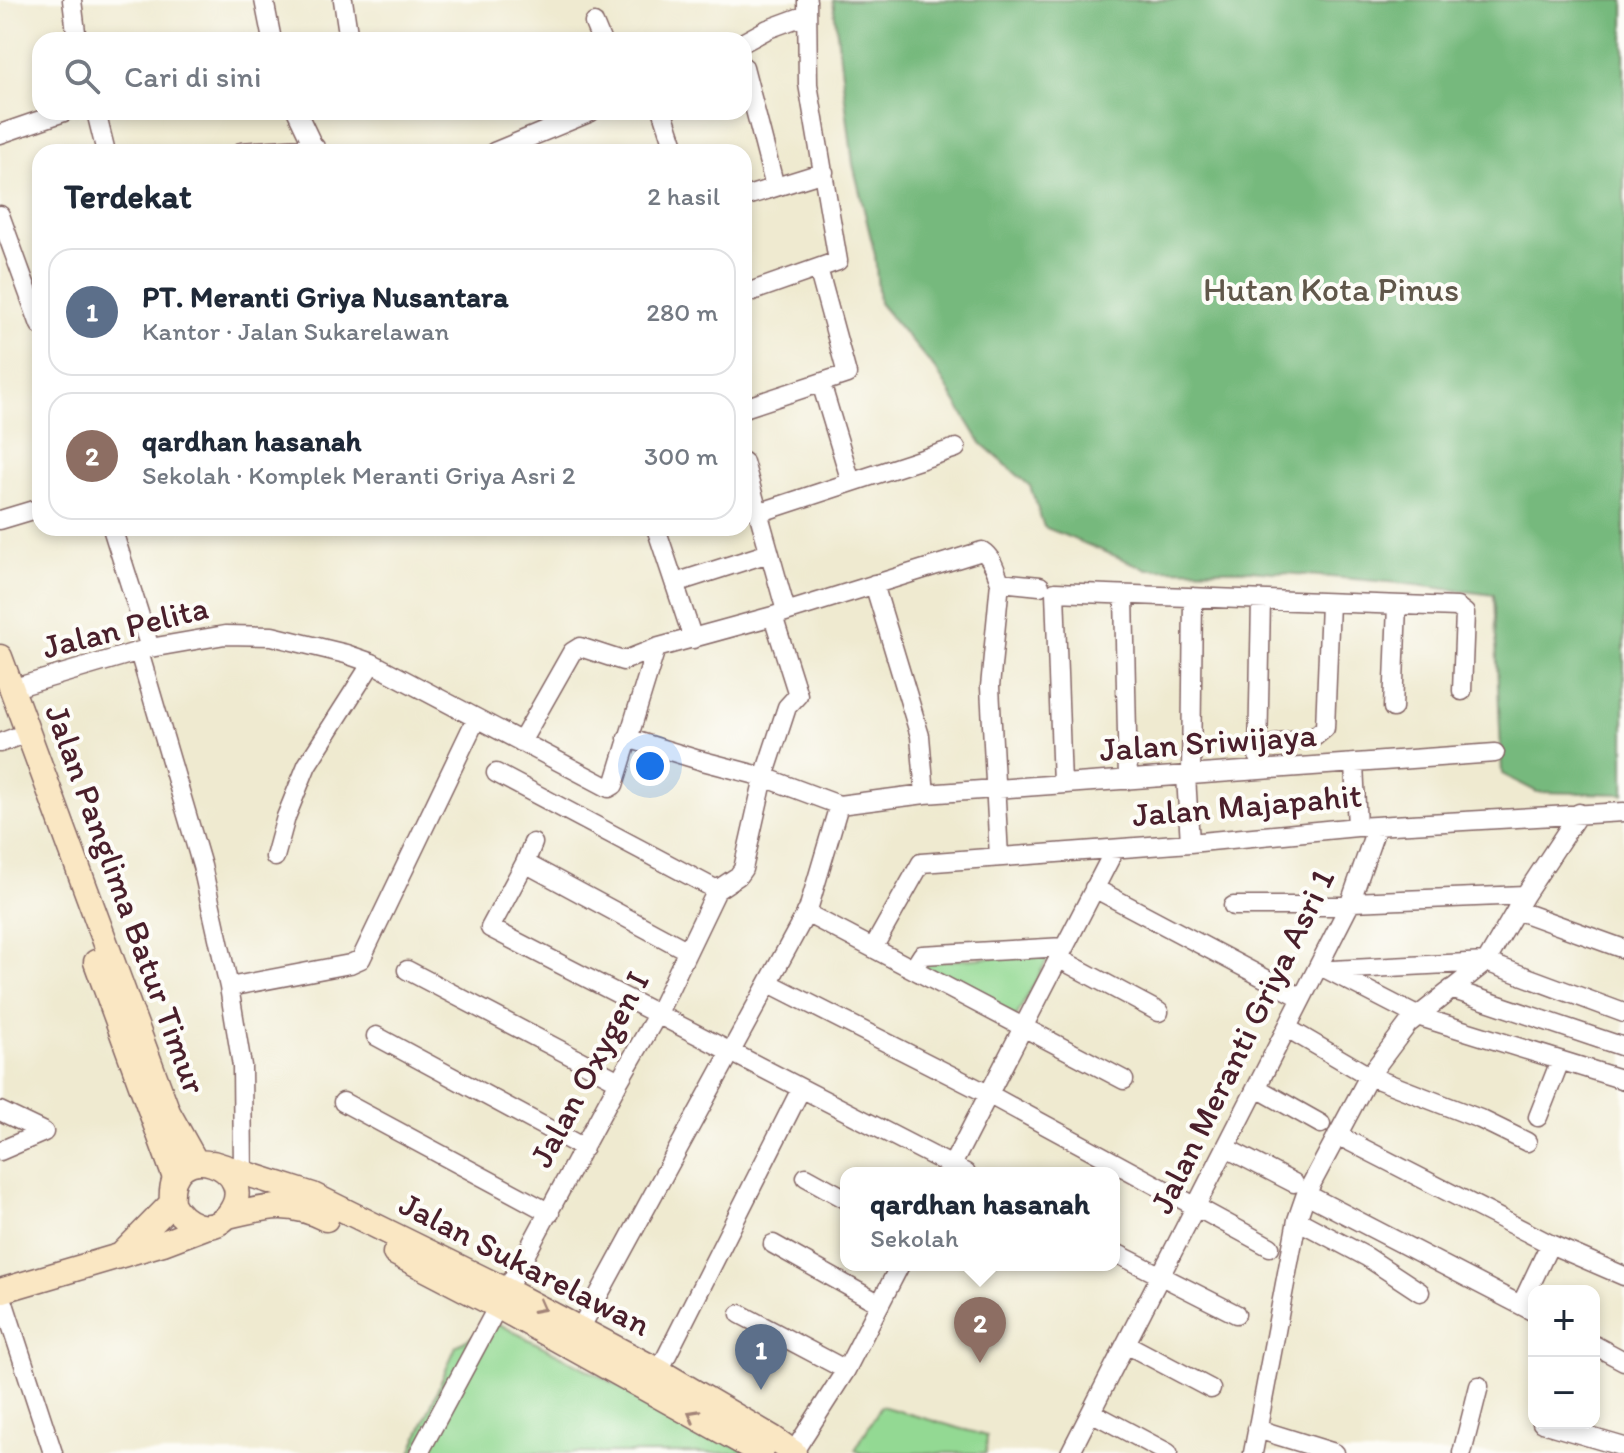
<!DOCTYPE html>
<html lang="id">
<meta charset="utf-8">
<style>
:root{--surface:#fff;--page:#f2f2f3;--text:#1f2937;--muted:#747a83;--line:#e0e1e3;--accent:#d93025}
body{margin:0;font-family:Itim,sans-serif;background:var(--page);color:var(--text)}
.controls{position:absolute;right:24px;bottom:24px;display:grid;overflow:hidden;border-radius:16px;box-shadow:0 4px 12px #0003}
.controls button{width:72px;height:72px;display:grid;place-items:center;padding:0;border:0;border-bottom:2px solid var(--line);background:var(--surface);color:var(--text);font:40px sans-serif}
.you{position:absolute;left:650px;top:766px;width:28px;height:28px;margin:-20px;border:6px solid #fff;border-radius:50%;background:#1a73e8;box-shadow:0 0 0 12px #1a73e833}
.badge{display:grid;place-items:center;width:52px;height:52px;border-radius:50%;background:var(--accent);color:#fff;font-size:26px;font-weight:700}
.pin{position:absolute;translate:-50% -66px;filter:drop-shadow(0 2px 4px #0008)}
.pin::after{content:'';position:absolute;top:42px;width:28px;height:24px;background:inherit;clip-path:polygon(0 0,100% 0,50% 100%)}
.popup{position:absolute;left:840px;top:1167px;width:280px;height:104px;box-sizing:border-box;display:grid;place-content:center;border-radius:16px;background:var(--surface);filter:drop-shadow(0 2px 6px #0005);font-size:26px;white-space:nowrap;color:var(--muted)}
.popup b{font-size:30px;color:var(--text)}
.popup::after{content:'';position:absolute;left:50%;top:100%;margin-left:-16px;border:16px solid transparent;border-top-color:var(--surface)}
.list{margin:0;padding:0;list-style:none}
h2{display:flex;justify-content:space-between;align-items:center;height:104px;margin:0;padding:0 32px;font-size:34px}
h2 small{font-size:26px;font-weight:400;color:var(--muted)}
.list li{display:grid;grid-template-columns:52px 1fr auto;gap:24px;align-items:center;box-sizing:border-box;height:128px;margin:0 16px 16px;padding:0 16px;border:2px solid var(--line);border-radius:24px}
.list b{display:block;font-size:30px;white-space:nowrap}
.list p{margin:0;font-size:26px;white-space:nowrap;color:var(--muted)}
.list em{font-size:26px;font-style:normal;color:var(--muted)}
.icon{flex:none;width:44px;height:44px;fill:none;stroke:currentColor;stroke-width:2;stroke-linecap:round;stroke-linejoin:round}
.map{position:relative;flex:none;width:1624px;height:1453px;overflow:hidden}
.search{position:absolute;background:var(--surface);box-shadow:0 4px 12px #0003;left:32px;top:32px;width:720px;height:88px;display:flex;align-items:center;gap:20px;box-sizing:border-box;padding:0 28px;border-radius:24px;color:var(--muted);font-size:30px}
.panel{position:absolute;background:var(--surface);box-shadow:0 4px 12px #0003;left:32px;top:144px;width:720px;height:392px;border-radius:24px}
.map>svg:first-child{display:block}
.green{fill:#93d993;stroke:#6e7c5f;stroke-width:2}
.forest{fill:#76b97d;stroke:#606c54;stroke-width:2}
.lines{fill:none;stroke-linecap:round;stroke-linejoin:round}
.street-casing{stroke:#846665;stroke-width:21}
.secondary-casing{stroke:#846665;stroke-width:27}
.street{stroke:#fff;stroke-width:18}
.secondary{stroke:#fae7c3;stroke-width:24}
.oneway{stroke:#a28377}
.labels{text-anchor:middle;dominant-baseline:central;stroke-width:8;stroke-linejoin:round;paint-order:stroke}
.park-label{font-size:34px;fill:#60574a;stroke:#fdfcf7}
.street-label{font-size:34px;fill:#4a1f2b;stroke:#fdfcf7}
</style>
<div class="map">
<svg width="1624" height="1453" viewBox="0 0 1624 1453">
<rect width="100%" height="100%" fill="#fdfcf7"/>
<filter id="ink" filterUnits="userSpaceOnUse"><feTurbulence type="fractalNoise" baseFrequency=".0125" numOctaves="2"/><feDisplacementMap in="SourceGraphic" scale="16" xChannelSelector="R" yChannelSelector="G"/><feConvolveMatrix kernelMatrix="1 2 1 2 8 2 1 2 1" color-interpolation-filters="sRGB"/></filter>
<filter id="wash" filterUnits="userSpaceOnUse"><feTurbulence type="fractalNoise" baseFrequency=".006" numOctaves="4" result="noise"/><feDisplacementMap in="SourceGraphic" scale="32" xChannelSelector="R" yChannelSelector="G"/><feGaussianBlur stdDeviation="1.8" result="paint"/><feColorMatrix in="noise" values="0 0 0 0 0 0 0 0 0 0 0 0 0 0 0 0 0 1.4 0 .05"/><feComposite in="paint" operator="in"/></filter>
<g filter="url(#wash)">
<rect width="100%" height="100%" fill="#efead0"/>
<path class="green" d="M 1051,953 L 1016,1017 L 917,963 Z
M 497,1323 L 749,1453 L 411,1453 L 456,1346 Z
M 881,1406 L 987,1436 L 986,1453 L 861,1453 L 855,1450 Z"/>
<path class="forest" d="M 833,0 L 1624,0 L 1624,794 L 1537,792 L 1502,774 L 1494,595 L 1399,583 L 1250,570 L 1147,569 L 1044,527 L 1030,486 L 981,443 L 936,370 L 879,303 L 875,255 L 853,164 Z"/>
</g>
<g filter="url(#ink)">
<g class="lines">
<g class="street-casing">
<path id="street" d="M 72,0 L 77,40
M 264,0 L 272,40
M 343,0 L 349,40
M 594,23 L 601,40
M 744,42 L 768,29 L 806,15
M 744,67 L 775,187
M 96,112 L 106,152
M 297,112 L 316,152
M 663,112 L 676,152
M 0,134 L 64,112
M 241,152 L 315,147
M 494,152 L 591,112
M 744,197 L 824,172
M 0,215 L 40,325
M 744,294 L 838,261 L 808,84 L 807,0
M 821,383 L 851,482
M 744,408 L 847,374 L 818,268
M 744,462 L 786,611
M 758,513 L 956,448
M 0,520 L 40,508
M 112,528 L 150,648
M 656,528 L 693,639
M 1000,582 L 1040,586
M 675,583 L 769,553
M 874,584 L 920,736 L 925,794
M 1124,595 L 1128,780
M 139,652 L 202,866 L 229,987 L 242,1066 L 243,1171
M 11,689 L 150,648 L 225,635 L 272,636 L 346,654 L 372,663 L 609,788 L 614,785 L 656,648
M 1393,708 L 1397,605
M 627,738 L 699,760 L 764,777 L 839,805 L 925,794 L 1495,753
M 521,742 L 572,652 L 580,647 L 623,661 L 656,648 L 773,616 L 982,551 C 992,557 996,571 1000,582 L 990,687 L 999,857
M 0,743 L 16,737
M 1258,747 L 1314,737 L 1325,728 L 1330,603
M 1258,756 L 1261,600
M 1354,764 L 1357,827
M 496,773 L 717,890
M 1191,775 L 1193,597
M 1186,776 L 1190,843
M 1062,784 L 1055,592 L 1457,607 L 1465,613 L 1462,691
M 275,857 L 286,817 L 307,765 L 372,663
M 525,863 L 533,843
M 1094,888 L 1302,998
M 1352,902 L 1525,895
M 1233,906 L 1349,906
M 1516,910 L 1624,949
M 806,913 L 1124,1080
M 873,948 L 921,863 L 1190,843 L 1357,827 L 1624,812
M 686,950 L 525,863 L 490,928 L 966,1173
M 1058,958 L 1159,1012
M 913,969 L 922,955 L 1064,947
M 407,970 L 619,1081
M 1328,970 L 1417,1016 L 1624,1080
M 1332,970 L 1486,962 L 1624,1013
M 769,983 L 988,1094 L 1270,1247
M 229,987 L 350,964 L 361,959 L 476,719
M 1451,989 L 1624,1047
M 1287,1028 L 1369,1076 L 1480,1119 L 1527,1142
M 376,1036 L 584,1148
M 1257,1088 L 1321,1124
M 343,1102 L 550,1213
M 0,1111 L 44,1132
M 1538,1117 L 1560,1061
M 1337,1135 L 1550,1244 L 1624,1276
M 1226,1148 L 1294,1183
M 0,1151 L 44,1132
M 948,1173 L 1115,849
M 806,1177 L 846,1199
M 1306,1194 L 1534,1312
M 1297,1220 L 1367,1257 L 1420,1292
M 773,1244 L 880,1304
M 1114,1252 L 1236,1314
M 0,1291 L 53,1453
M 1521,1305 L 1550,1244
M 740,1314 L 846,1370
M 580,1329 L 808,910 L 839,805
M 1126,1344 L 1211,1389
M 1594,1345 L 1624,1361
M 659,1371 L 801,1089
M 1091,1412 L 1168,1453
M 1542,1423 L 1624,1447
M 1257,1429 L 1335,1453
M 419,1453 L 619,1081 L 657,1015 L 717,890 L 738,876 L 743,869 L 764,777 L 787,707 L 798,695 L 773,616
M 793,1453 L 846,1370 L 900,1265
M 1070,1453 L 1349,906 L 1377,826
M 1253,1453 L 1297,1220 L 1306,1194 L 1369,1076 L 1408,1024 L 1486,962 L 1525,895 L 1579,813
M 1462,1453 L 1479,1386"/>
</g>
<g class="secondary-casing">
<path id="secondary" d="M 0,657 L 168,1112 L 196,1162
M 96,962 L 175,1178
M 213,1163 L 313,1195 L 506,1290 L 659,1371 L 773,1438 L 794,1453
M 228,1216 C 267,1207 289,1200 326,1219
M 395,1253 L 497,1306 L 761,1453
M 122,1254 L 172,1203 C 166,1130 266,1168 228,1215 C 210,1237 183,1224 172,1203
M 0,1291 L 163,1243 L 208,1226"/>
</g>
<use href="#street" class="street"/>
<use href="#secondary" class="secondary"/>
</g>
<defs><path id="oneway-chevron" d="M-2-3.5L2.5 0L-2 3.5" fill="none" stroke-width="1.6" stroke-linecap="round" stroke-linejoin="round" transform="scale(2)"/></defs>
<g class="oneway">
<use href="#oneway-chevron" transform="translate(540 1307) rotate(28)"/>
<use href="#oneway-chevron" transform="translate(693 1415) rotate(-151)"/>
</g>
</g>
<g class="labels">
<g class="park-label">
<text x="1331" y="289">Hutan Kota Pinus</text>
</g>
<g class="street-label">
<text transform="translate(125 627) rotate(-14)">Jalan Pelita</text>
<text transform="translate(1208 742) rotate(-4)">Jalan Sriwijaya</text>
<text transform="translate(1247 805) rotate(-5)">Jalan Majapahit</text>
<text transform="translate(126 899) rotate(70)">Jalan Panglima Batur Timur</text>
<text transform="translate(1242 1041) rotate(-64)">Jalan Meranti Griya Asri 1</text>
<text transform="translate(589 1069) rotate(-62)">Jalan Oxygen I</text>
<text transform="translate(525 1264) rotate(27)">Jalan Sukarelawan</text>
</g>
</g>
</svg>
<div class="controls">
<button>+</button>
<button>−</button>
</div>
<div class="you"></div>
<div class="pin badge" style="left:761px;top:1390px;background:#5c6f8a">1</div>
<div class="pin badge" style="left:980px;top:1363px;background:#8d6e63">2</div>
<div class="popup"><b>qardhan hasanah</b>Sekolah</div>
<div class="search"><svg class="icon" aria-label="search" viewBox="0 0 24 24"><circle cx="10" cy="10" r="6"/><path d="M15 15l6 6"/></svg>Cari di sini</div>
<section class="panel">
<h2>Terdekat<small>2 hasil</small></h2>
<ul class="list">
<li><span class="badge" style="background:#5c6f8a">1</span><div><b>PT. Meranti Griya Nusantara</b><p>Kantor · Jalan Sukarelawan</p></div><em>280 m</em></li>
<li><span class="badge" style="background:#8d6e63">2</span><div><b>qardhan hasanah</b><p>Sekolah · Komplek Meranti Griya Asri 2</p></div><em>300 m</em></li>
</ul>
</section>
</div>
